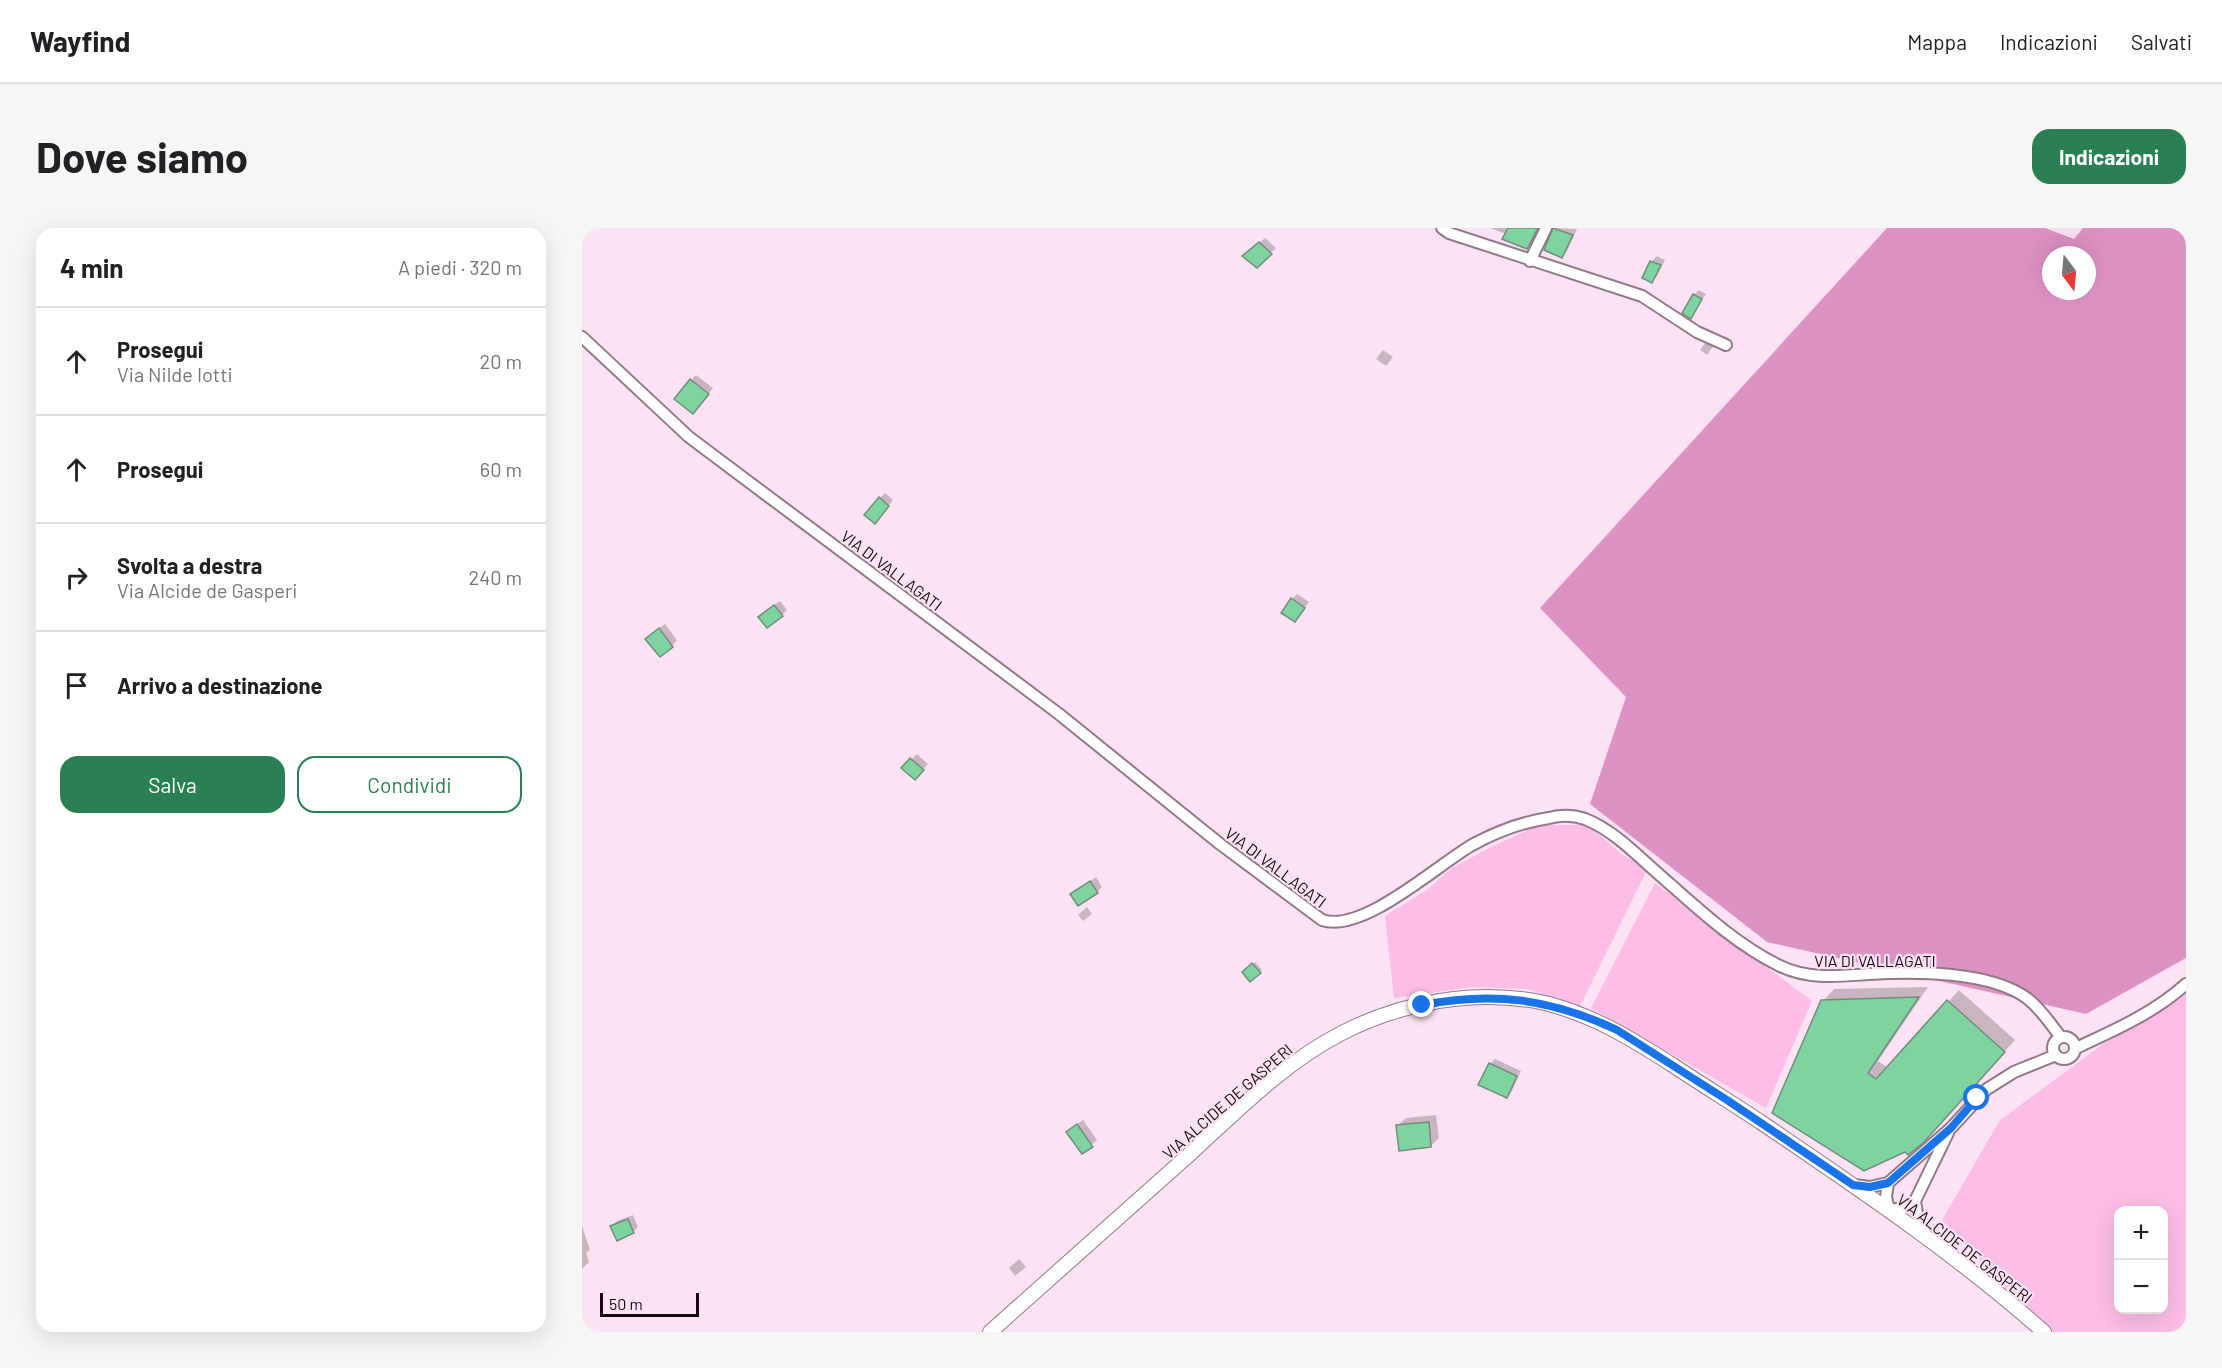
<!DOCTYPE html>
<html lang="it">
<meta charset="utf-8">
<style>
:root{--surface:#fff;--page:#f6f6f6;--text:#202124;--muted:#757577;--line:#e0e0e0;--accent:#2a7f53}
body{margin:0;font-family:Barlow,sans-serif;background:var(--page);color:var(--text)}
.controls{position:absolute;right:18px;bottom:18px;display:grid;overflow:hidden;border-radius:12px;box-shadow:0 6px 24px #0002}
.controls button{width:54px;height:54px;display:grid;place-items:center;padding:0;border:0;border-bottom:2px solid var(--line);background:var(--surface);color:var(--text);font:30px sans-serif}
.compass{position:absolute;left:1460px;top:18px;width:54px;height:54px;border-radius:50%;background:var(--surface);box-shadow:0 6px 24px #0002;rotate:164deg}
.scale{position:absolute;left:18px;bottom:15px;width:99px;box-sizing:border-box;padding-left:6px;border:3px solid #140a10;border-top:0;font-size:16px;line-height:21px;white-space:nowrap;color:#140a10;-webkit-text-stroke:4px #fce3f3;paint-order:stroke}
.stop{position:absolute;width:18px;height:18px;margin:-14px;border:4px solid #1a73e8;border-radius:50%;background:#fff}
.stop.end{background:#1a73e8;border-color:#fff;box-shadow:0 2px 6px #0008}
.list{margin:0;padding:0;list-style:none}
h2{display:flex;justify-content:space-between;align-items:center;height:78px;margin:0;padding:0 24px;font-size:26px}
h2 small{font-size:20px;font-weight:400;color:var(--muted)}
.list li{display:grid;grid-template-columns:39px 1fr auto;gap:18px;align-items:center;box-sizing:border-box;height:108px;padding:0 24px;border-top:2px solid var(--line)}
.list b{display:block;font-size:22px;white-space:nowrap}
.list p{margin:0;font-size:20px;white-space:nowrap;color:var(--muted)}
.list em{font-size:20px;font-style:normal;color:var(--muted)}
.actions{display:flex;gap:12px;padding:18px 24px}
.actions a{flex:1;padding:14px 0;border:2px solid var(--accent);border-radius:18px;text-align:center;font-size:21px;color:var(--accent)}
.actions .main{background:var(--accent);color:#fff}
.icon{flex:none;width:33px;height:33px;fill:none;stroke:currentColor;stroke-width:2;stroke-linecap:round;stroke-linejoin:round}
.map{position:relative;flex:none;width:1604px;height:1104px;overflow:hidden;border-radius:18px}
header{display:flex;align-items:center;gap:36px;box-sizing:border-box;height:84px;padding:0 30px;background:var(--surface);border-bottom:2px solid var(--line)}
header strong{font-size:28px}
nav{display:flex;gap:33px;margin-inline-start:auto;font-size:21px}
.intro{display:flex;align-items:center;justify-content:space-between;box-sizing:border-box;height:144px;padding:0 36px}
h1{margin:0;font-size:42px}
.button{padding:15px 27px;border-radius:18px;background:var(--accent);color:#fff;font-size:21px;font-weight:700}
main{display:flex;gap:36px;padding:0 36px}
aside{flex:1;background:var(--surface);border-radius:18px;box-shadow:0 6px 24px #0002}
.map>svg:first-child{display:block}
.green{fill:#fcbde6;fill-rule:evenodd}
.forest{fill:#dd92c4;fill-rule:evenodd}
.shadow{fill:#0003}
.building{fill:#7fd4a1;stroke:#718d7b;stroke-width:1.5}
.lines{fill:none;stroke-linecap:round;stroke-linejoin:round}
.minor-casing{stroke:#937889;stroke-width:14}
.tertiary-casing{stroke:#937889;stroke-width:16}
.minor{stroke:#fff;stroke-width:10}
.tertiary{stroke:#fff;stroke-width:14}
.route{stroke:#1a73e8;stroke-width:8}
.labels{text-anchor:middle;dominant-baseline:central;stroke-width:4.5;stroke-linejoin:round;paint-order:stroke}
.street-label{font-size:16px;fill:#140a10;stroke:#fce3f3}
</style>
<header>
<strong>Wayfind</strong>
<nav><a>Mappa</a><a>Indicazioni</a><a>Salvati</a></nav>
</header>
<div class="intro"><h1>Dove siamo</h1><a class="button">Indicazioni</a></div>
<main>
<aside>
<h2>4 min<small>A piedi · 320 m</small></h2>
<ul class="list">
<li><svg class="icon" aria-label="ahead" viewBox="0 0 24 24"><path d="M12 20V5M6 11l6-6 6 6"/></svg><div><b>Prosegui</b><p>Via Nilde Iotti</p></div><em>20 m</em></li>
<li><svg class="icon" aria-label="ahead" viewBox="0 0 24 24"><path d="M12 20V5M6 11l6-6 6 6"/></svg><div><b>Prosegui</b></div><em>60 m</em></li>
<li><svg class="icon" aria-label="right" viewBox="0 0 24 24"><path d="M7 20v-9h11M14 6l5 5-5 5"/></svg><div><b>Svolta a destra</b><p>Via Alcide de Gasperi</p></div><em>240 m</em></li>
<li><svg class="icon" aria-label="arrive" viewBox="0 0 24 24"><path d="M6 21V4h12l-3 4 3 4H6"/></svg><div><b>Arrivo a destinazione</b></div></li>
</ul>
<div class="actions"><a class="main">Salva</a><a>Condividi</a></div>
</aside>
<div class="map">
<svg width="1604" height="1104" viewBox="0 0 1604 1104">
<rect width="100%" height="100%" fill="#fce3f3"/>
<path class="green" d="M 957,597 L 1005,597 L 1040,626 L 1065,642 L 998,778 L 945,761 L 891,759 L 812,770 L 803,688 L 845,662 L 870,640 L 909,619 Z
M 1073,655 L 1230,773 L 1184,880 L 1009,780 Z
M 1604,755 L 1604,1104 L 1466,1104 L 1360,992 L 1418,892 ZM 1536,982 L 1582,982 L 1582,1082 L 1536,1082 Z"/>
<path class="forest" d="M 1305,0 L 1463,0 L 1492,11 L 1501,0 L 1604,0 L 1604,730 L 1504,786 L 1185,714 L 1008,576 L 1044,469 L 958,380 ZM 1469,27 L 1505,27 L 1505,63 L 1469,63 Z"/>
<path class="shadow" d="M 908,0 L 958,0 L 952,13 L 945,20 L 924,6 Z
M 972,0 L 995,1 L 985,23 L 980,28 L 964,21 Z
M 683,10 L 694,20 L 675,38 L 667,23 Z
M 1075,28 L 1083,32 L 1075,48 L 1070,53 L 1062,50 L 1070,33 Z
M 1117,62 L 1124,66 L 1109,89 L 1112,67 Z
M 1124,114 L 1132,117 L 1125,127 L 1118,122 Z
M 801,122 L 811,129 L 804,138 L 794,131 Z
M 114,147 L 131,160 L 116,179 L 109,152 Z
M 303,265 L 311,272 L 298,289 L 298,270 Z
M 715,366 L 727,374 L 713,392 L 710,371 Z
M 198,373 L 205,382 L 200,387 L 183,384 Z
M 83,396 L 95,412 L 90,418 L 70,406 Z
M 335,526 L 346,536 L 333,550 L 322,539 Z
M 514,649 L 520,659 L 515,664 L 490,666 Z
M 505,679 L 510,686 L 501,693 L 496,687 Z
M 673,734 L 680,742 L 668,752 L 662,745 Z
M 1346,759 L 1296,833 L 1306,840 L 1377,762 L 1433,812 L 1353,901 L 1326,925 L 1241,773 L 1252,761 Z
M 913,831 L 939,843 L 930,863 L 924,869 L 908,836 Z
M 854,887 L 857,910 L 849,918 L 815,898 L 824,890 Z
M 501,892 L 515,912 L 501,924 L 491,899 Z
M 51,987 L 56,999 L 51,1004 L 30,998 L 35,993 Z
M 0,998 L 8,1022 L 4,1025 L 7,1034 L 0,1041 Z
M 437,1031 L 444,1039 L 433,1048 L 427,1040 Z"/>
<path class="building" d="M 926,0 L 956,0 L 945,21 L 920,11 Z
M 971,0 L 991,7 L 980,30 L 962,22 Z
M 677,14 L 690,26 L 675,40 L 660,28 Z
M 1068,33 L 1079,37 L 1070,55 L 1060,50 Z
M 1111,66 L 1120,71 L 1109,91 L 1100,85 Z
M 108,151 L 127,166 L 111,186 L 92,171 Z
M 297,269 L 307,278 L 293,296 L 282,287 Z
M 709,370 L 723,380 L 713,394 L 699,385 Z
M 192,377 L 201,388 L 185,400 L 176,389 Z
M 77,400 L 91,419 L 78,429 L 63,411 Z
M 328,530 L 342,542 L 333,552 L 319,540 Z
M 508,653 L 516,665 L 496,678 L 488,666 Z
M 670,735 L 679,745 L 668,754 L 660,744 Z
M 1337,769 L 1286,845 L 1294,851 L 1365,772 L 1423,824 L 1342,914 L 1326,927 L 1323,924 L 1282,943 L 1190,885 L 1239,772 Z
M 907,835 L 935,848 L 925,870 L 896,857 Z
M 847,894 L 849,919 L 817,923 L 814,897 Z
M 495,896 L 511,919 L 500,926 L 484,904 Z
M 46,991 L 52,1005 L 35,1013 L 28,998 Z"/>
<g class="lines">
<g class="minor-casing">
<path id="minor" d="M 860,0 L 867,5 L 1060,68 L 1115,104 L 1144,117
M 948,33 L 964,0
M 0,109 L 107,209 L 477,486 L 638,616 L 740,692 C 780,706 854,638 890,617 C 914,604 940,594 967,590 C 979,587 991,587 1003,591 C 1029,601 1052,624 1072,642 C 1112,677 1151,715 1198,738 C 1227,752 1257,748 1287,746 C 1332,743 1410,743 1446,771 C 1459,781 1469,797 1479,809
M1471 820a11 11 0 1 1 22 0a11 11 0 1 1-22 0Z
M 1494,820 C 1533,802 1572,785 1604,756
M 1306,955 L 1304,969 L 1307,982 L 1322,980 L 1333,973
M 1272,957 L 1288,959 L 1306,955 L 1369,900 L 1405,861 L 1432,844 L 1474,827
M 1345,1008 L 1336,991 L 1333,973 L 1366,905"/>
</g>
<g class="tertiary-casing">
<path id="tertiary" d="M 408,1104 C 475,1045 542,985 609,925 C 655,883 702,835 758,806 C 819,774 895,760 963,775 C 1011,787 1048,810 1089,836 C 1119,856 1150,875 1180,895 C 1277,961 1374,1026 1462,1104"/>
</g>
<use href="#minor" class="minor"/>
<use href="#tertiary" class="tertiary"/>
</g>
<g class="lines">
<path class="route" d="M 840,777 C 912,763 969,771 1035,802 L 1145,872 L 1271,957 L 1288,959 L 1306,955 L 1369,900 L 1395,870"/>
</g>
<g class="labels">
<g class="street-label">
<text transform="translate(310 342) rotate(37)">VIA DI VALLAGATI</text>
<text transform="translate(694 639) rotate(37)">VIA DI VALLAGATI</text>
<text x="1293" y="732">VIA DI VALLAGATI</text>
<text transform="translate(645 873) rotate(-41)">VIA ALCIDE DE GASPERI</text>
<text transform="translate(1383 1020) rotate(38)">VIA ALCIDE DE GASPERI</text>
</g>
</g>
</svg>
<div class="controls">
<button>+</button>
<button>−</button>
</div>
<svg class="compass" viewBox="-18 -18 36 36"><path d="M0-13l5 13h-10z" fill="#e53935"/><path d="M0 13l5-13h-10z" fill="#757577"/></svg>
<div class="scale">50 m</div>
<div class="stop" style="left:1395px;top:870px"></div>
<div class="stop end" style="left:840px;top:777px"></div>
</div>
</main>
